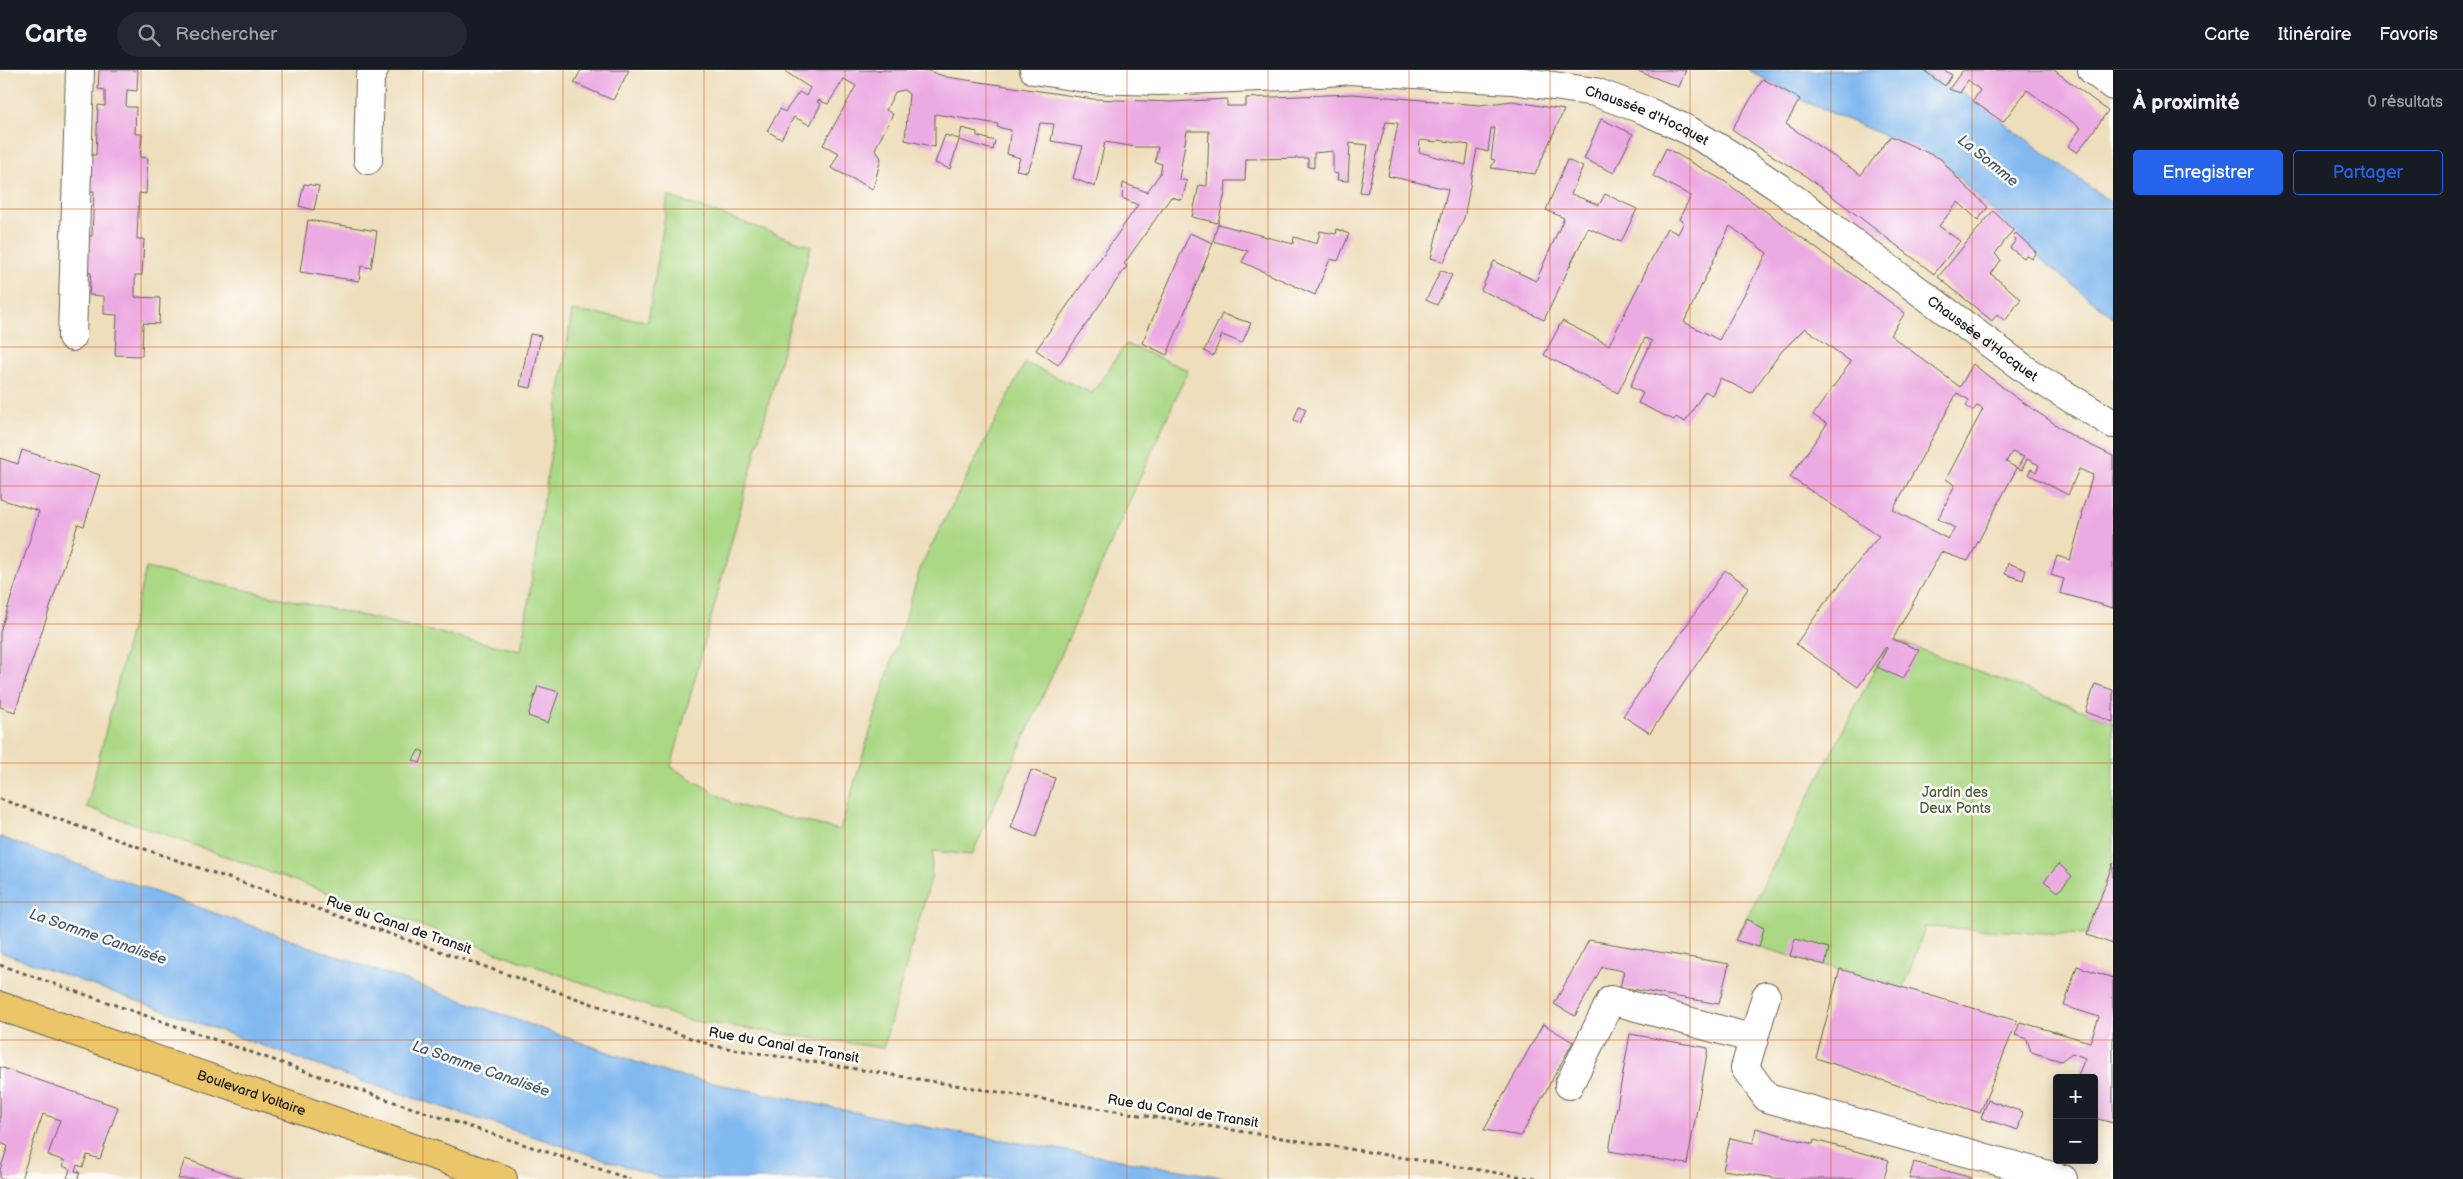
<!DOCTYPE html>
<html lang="fr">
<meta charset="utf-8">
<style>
:root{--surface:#171b24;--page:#242831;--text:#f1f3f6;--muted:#9ea1a6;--line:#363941;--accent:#2563eb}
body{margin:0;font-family:"Balsamiq Sans",sans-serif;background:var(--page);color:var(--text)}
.controls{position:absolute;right:15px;bottom:15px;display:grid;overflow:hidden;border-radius:5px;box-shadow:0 2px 12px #0003}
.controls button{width:45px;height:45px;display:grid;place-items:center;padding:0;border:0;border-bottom:1px solid var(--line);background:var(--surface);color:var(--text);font:25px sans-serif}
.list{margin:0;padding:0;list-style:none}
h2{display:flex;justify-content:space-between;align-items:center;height:65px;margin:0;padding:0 20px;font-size:21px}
h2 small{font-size:16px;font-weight:400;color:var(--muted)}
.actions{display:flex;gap:10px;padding:15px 20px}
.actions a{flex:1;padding:11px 0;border:1px solid var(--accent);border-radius:5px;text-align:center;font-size:18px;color:var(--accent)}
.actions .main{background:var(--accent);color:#fff}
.icon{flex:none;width:28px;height:28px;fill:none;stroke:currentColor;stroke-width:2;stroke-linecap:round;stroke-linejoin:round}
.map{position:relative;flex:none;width:2113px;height:1109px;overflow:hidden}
header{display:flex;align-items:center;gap:30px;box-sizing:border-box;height:70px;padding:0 25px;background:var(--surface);border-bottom:1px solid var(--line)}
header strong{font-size:24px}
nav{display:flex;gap:28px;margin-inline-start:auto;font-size:18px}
.search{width:350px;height:45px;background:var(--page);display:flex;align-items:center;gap:12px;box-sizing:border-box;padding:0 18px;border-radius:28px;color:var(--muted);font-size:19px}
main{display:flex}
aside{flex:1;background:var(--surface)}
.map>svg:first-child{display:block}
.green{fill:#abd885;stroke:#647a50}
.water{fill:#80b8f0;stroke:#4e6a86}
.building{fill:#ecaae3;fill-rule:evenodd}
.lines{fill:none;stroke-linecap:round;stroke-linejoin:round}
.minor-casing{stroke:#666054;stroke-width:30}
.major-casing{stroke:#666054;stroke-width:30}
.path{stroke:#666054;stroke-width:3;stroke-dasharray:4 4;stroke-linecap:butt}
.minor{stroke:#fff;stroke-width:28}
.major{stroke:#eac669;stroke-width:28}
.grid{fill:none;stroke:#d4530e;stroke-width:1;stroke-opacity:0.55}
.labels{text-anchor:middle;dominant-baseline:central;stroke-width:5;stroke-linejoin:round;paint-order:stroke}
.street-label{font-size:14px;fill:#1c1c1c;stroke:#fdfcf7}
.park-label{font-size:14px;fill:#4e5e41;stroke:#fdfcf7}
.water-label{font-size:15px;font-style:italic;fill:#445a71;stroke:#fdfcf7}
</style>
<header>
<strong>Carte</strong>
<div class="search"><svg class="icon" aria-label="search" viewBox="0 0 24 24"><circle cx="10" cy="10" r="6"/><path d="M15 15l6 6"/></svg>Rechercher</div>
<nav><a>Carte</a><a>Itinéraire</a><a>Favoris</a></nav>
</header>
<main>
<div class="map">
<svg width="2113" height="1109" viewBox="0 0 2113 1109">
<rect width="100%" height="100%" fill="#fdfcf7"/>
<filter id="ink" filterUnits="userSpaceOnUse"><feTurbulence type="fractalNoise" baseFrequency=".02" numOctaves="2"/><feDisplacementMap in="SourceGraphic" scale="10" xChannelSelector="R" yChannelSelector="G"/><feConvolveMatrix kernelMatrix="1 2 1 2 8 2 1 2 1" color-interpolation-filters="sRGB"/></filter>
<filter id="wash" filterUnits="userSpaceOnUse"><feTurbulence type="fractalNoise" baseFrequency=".0096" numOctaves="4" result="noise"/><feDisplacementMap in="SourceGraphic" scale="20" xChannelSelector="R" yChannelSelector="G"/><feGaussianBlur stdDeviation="1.12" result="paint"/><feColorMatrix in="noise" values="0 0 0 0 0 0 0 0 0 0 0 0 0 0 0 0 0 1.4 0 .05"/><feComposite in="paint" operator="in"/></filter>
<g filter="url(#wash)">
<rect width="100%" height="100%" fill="#eedebc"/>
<path class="green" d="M 668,126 L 811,176 L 671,697 L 735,735 L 840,760 L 921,496 L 1025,293 L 1092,323 L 1126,274 L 1188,300 L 972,785 L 933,781 L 931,808 L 883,978 L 687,950 L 87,737 L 146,498 L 521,581 L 572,241 L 648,251 Z
M 1893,569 L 2113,652 L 2113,792 L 2087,865 L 1925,857 L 1904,918 L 1735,870 L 1886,577 Z"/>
<path class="water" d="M 1749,0 L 1923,0 L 1949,19 L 1964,23 L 2113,134 L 2113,247 L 2046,194 L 1941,90 L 1799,29 Z
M 0,767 L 670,1004 L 932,1058 L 1233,1109 L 665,1109 L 358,1010 L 0,882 Z"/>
<g id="blocks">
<path class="building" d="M 99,0 L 138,0 L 137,21 L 127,20 L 126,37 L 136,37 L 135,64 L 142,64 L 140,87 L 148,88 L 146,124 L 139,123 L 137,169 L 144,169 L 142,205 L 135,205 L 135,227 L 160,228 L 159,254 L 143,253 L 142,286 L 115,285 L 117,245 L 104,244 L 104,226 L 89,225 L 91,203 L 85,202 L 86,166 L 92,166 L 94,121 L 88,121 L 90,85 L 96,85 L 98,35 L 105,36 L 105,20 L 98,19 Z
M 581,0 L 629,0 L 613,30 L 574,13 Z
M 787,0 L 925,0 L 947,7 L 1093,29 L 1171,32 L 1227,29 L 1227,36 L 1246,36 L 1246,28 L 1353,24 L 1480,35 L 1512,31 L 1564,40 L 1535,104 L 1491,98 L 1495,90 L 1491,89 L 1495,58 L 1491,58 L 1488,82 L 1477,79 L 1464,148 L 1444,192 L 1431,188 L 1448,119 L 1388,106 L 1398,53 L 1386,52 L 1367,123 L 1360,122 L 1368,75 L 1350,73 L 1348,111 L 1337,110 L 1338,104 L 1333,103 L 1333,81 L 1314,83 L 1314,98 L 1308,97 L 1308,88 L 1246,89 L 1245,111 L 1226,111 L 1225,123 L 1218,153 L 1192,147 L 1199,115 L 1207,116 L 1209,61 L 1187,61 L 1179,109 L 1187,111 L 1182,130 L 1171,127 L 1124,194 L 1127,196 L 1119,207 L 1058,295 L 1036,280 L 1138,135 L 1122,128 L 1123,113 L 1147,122 L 1160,104 L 1162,94 L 1155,92 L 1158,77 L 1136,77 L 1105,72 L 1095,117 L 1073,108 L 1083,76 L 1051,71 L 1054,54 L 1040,53 L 1032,91 L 1027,102 L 1016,100 L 1020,88 L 1007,84 L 1011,60 L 997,57 L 998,54 L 935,44 L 935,77 L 905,70 L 909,24 L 904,20 L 895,22 L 886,40 L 893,44 L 875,79 L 881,88 L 873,119 L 831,98 L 839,83 L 823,75 L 856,16 L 844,9 L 828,34 L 818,30 L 817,32 L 821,34 L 810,55 L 794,47 L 781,69 L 767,61 L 780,39 L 785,42 L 799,22 L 806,26 L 810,18 L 786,2 ZM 1420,70 L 1437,72 L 1438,70 L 1469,75 L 1466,95 L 1419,82 Z
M 1635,0 L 1686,0 L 1679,17 Z
M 1923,0 L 1944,0 L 1952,5 L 1945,16 Z
M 1963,0 L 2054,0 L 2108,41 L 2077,83 L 2068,76 L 2081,58 L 2027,20 L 2003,52 L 1973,31 L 1980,20 L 1968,10 L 1960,23 L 1949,19 Z
M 1763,9 L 1800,29 L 1786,54 L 1861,105 L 1891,66 L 1941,89 L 1958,109 L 1988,137 L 1978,150 L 1958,132 L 1939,156 L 1960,171 L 1934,204 L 1803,104 L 1758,77 L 1732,59 Z
M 1601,49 L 1633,64 L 1614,103 L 1584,89 Z
M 962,58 L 977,62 L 977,66 L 995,71 L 993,80 L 959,70 L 950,99 L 935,93 L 945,65 L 959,69 Z
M 1666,78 L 1724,111 L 1905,243 L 1890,265 L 1960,317 L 1973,294 L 2015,327 L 2074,367 L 2113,386 L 2113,538 L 2060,523 L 2064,509 L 2051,505 L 2057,486 L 2070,490 L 2083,445 L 2081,444 L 2093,405 L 2079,399 L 2068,425 L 2028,404 L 2031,399 L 2036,402 L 2039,395 L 2027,389 L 2022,400 L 2017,398 L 2024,387 L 2012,382 L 2006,392 L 2017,398 L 1968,491 L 1941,482 L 1893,569 L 1919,580 L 1903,609 L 1877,597 L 1887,578 L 1886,577 L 1858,617 L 1796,574 L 1824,534 L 1879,466 L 1790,407 L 1827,354 L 1813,345 L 1851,292 L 1805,258 L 1782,281 L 1751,323 L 1720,308 L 1712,325 L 1705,321 L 1685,352 L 1676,347 L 1674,350 L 1638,333 L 1643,323 L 1630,317 L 1652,271 L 1645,268 L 1618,323 L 1544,285 L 1562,251 L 1609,275 L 1667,158 L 1678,164 L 1684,152 L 1679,149 L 1691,126 L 1653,106 ZM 1730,156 L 1767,183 L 1719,270 L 1684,252 ZM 1957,323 L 1969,330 L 1966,336 L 1973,341 L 1977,336 L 1983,339 L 1946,409 L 1955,415 L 1938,449 L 1955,458 L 1948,469 L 1893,440 Z
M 1567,90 L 1583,97 L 1571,124 L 1599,135 L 1605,124 L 1637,139 L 1621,172 L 1588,158 L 1544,250 L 1481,220 L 1494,191 L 1536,211 L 1564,148 L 1546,140 Z
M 304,114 L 319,116 L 314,140 L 299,136 Z
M 1993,141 L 2013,160 L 1995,184 L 2001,190 L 1991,204 L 2021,229 L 2005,251 L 1997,244 L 1992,251 L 1938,207 Z
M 308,150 L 377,161 L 371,198 L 361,196 L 359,211 L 300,202 Z
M 1218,154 L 1293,174 L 1294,167 L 1317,174 L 1320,161 L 1336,164 L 1337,159 L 1349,164 L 1338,191 L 1330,189 L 1315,225 L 1242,192 L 1248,181 L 1213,171 Z
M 1190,163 L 1213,173 L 1167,285 L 1142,273 Z
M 2016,163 L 2036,182 L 2032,188 L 2026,185 L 2024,188 L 2010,178 L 2016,170 L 2013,166 Z
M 1441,200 L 1452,205 L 1437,235 L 1426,230 Z
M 1222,244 L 1251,253 L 1242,273 L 1222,265 L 1213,286 L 1204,281 Z
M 530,264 L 541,266 L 531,318 L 520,316 Z
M 1299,336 L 1306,339 L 1300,353 L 1294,350 Z
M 22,380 L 100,405 L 84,456 L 78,454 L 15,642 L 0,637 L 0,562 L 39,441 L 0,429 L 0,388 L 18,394 Z
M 2008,493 L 2026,500 L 2023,510 L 2005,504 Z
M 1725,500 L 1749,517 L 1650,663 L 1623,646 Z
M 2095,614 L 2113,620 L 2113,652 L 2086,642 Z
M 538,616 L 559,622 L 548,653 L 528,646 Z
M 419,680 L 424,682 L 420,693 L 413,690 Z
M 1031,700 L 1055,708 L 1036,767 L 1011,758 Z
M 2113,793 L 2113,874 L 2087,865 Z
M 2059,794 L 2072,806 L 2058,822 L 2044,811 Z
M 1747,849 L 1764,858 L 1759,877 L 1735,870 Z
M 1795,869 L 1829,878 L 1825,895 L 1790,886 Z
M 1589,870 L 1729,894 L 1719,934 L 1620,917 L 1624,901 L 1602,897 L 1575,946 L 1554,934 Z
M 2077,896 L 2113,908 L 2113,1053 L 2094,1048 L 2094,1008 L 2077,1008 L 2085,988 L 2072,983 L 2061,991 L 2031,982 L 2027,969 L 2015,965 L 2020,952 L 2090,972 L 2099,947 L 2064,936 Z
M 1840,899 L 2017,951 L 1980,1043 L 1816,988 Z
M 1543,954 L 1573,972 L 1521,1066 L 1484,1060 Z
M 1630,964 L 1708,978 L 1687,1094 L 1609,1081 Z
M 0,997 L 118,1037 L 100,1089 L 87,1085 L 83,1097 L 77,1095 L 75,1101 L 80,1102 L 78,1109 L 67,1109 L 70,1099 L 63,1096 L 65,1091 L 48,1085 L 60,1050 L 43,1044 L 21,1109 L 0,1109 L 0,1100 L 8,1076 L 0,1073 Z
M 1988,1030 L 2023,1042 L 2018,1060 L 1981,1048 Z
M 1756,1058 L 1813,1074 L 1814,1070 L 1889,1090 L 1884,1109 L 1782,1109 L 1723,1100 L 1730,1068 L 1753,1073 Z
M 185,1089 L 243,1109 L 178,1109 Z
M 1914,1092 L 1972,1108 L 1972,1109 L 1909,1109 Z"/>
</g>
</g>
<g filter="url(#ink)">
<use href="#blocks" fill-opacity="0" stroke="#666054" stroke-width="1"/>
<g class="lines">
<g class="minor-casing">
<g id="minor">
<path id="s1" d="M 1034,0 L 1091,9 L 1159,11 L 1283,6 L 1350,0 L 1512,10 L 1595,22 L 1644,40 L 1688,60 L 1726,82 L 1778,117 L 2034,306 L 2113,354"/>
<path d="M 2092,0 L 2113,16"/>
<path d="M 368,90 L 370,8 L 374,0"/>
<path d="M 72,267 L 80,0"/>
<path d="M 1766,926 L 1745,998 L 1767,1028 L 2063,1109"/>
<path d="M 1569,1015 L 1611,930 L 1754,969"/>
</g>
</g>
<g class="major-casing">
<g id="major">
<path id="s2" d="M 0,936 L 503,1109"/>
</g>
</g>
<path class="path" d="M 0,729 L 714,976 L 1535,1109
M 0,895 L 400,1034 L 630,1109"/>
<use href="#minor" class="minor"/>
<use href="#major" class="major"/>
</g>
</g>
<path class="grid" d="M 141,0 L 141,1109M 282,0 L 282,1109M 423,0 L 423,1109M 563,0 L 563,1109M 704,0 L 704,1109M 845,0 L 845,1109M 986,0 L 986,1109M 1127,0 L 1127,1109M 1268,0 L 1268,1109M 1409,0 L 1409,1109M 1550,0 L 1550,1109M 1690,0 L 1690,1109M 1831,0 L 1831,1109M 1972,0 L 1972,1109M 0,139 L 2113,139M 0,277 L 2113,277M 0,416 L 2113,416M 0,554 L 2113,554M 0,693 L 2113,693M 0,832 L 2113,832M 0,970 L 2113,970"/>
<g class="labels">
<g class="street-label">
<text stroke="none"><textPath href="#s1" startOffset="620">Chaussée d'Hocquet</textPath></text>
<text stroke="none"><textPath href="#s1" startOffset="1025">Chaussée d'Hocquet</textPath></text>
<text transform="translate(399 855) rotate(19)">Rue du Canal de Transit</text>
<text transform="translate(784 975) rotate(10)">Rue du Canal de Transit</text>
<text stroke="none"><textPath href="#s2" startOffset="266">Boulevard Voltaire</textPath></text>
<text transform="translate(1183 1041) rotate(9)">Rue du Canal de Transit</text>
</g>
<g class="park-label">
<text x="1955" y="722">Jardin des<tspan x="1955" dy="16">Deux Ponts</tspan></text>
</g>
<g class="water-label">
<text transform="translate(1988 91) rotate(39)">La Somme</text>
<text transform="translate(98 867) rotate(19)">La Somme Canalisée</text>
<text transform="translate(481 999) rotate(19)">La Somme Canalisée</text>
</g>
</g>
</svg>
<div class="controls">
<button>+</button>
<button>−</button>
</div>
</div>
<aside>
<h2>À proximité<small>0 résultats</small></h2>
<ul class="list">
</ul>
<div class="actions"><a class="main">Enregistrer</a><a>Partager</a></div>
</aside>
</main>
